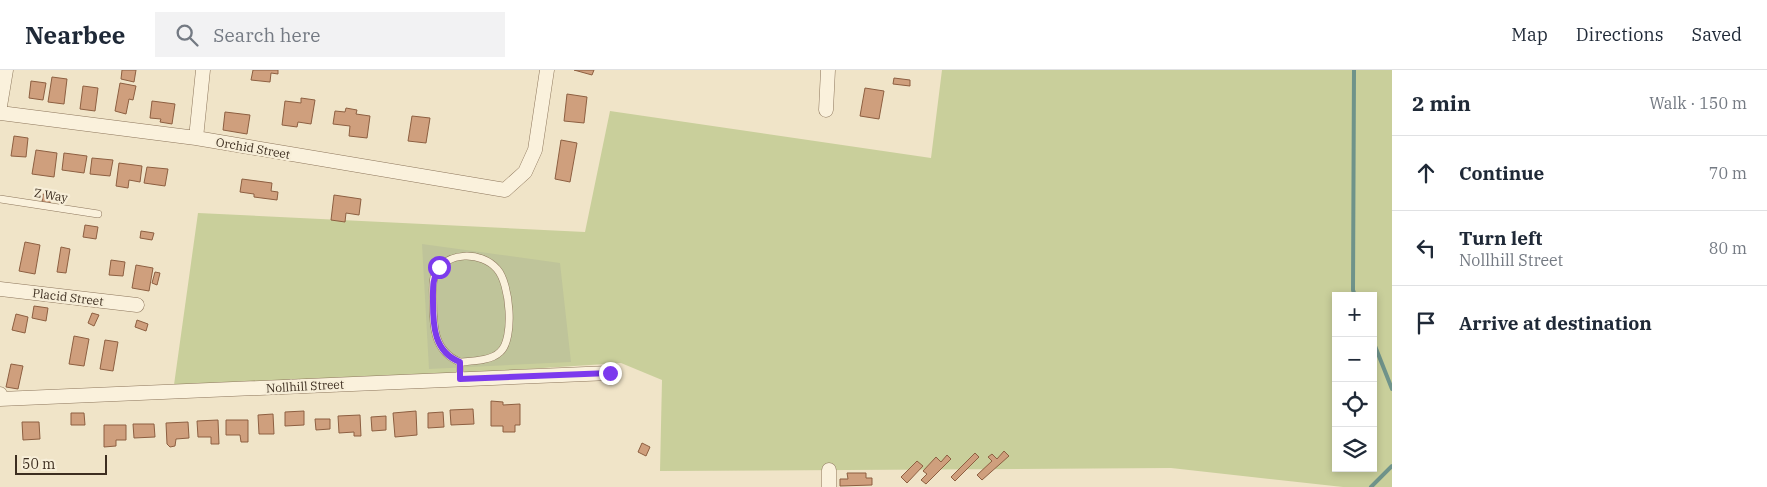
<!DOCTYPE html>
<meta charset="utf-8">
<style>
:root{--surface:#fff;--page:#f2f2f3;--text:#1f2937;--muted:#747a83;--line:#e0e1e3}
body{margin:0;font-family:"IBM Plex Serif",serif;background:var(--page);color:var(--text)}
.controls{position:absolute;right:15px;bottom:15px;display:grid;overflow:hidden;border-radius:0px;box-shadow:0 2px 8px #0003}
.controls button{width:45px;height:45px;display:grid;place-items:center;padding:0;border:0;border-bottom:1px solid var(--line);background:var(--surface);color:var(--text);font:25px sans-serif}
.scale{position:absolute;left:15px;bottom:12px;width:92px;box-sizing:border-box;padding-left:5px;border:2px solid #3d2e20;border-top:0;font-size:14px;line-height:18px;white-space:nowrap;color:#3d2e20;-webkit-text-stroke:4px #f7eed8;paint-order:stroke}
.stop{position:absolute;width:15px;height:15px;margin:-11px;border:4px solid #7c3aed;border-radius:50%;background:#fff}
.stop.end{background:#7c3aed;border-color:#fff;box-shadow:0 1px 5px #0008}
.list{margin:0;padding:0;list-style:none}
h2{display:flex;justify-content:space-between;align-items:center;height:65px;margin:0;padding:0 20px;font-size:21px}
h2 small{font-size:16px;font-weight:400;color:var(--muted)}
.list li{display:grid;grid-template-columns:32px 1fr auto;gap:15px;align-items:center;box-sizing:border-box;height:75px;padding:0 20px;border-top:1px solid var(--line)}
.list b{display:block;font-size:19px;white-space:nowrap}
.list p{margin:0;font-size:16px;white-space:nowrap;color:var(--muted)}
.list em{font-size:16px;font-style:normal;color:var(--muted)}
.icon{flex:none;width:28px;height:28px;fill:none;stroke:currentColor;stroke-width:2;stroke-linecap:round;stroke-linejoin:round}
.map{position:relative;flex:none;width:1392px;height:417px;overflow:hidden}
header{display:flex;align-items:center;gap:30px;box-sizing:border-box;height:70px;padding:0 25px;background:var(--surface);border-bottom:1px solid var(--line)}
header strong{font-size:24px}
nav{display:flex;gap:28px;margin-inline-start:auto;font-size:18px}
.search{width:350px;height:45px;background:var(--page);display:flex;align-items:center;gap:12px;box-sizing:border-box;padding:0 18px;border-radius:0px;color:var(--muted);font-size:19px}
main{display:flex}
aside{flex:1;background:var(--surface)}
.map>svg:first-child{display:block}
.green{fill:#c9cf9b;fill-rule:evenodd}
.cemetery{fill:#bfc49a}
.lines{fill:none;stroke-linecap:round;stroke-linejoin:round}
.stream{stroke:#6f938a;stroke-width:4}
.building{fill:#cf9f7d;stroke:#8d5f41}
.lane-casing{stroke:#8d765c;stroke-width:8}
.street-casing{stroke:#8d765c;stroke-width:15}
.lane{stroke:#faf1dc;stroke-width:7}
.street{stroke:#faf1dc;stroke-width:14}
.route{stroke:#7c3aed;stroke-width:6}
.labels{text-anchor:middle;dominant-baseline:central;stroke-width:4.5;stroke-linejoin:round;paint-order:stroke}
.street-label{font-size:12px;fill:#3d2e20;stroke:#f7eed8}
</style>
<header>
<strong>Nearbee</strong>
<div class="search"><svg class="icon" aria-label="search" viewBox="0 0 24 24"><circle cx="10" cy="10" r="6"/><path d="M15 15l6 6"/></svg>Search here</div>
<nav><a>Map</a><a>Directions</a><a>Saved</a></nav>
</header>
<main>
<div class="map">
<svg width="1392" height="417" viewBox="0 0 1392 417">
<rect width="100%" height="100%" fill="#f0e4c8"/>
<path class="green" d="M 942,0 L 1392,0 L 1392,417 L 1343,417 L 1171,398 L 660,401 L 662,310 L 621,293 L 173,322 L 198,143 L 585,162 L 610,41 L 931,88 ZM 1336,226 L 1373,226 L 1373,398 L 1336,398 Z"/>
<path class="cemetery" d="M 422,174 L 560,193 L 571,292 L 429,299 Z"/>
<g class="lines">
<path class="stream" d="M 1354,0 L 1353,220 L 1355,226
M 1373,271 L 1392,319
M 1371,417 L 1392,396"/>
</g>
<path class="building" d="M 122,0 L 136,0 L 134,12 L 121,9 Z
M 253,0 L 278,0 L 278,4 L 271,3 L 270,12 L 251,10 Z
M 574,0 L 594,0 L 592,5 Z
M 52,7 L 67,9 L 64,34 L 48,32 Z
M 894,8 L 910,10 L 910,16 L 893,14 Z
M 31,11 L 46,13 L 43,30 L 29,28 Z
M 120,13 L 136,16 L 133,30 L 129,29 L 126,44 L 115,41 Z
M 83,16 L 98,18 L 95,41 L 80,39 Z
M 865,18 L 884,21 L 879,49 L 860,46 Z
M 567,24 L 587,27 L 584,53 L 564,51 Z
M 301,28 L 315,30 L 311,54 L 298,52 L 297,57 L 282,55 L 285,31 L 301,33 Z
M 152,31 L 175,34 L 172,54 L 160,52 L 161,49 L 150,48 Z
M 346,38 L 357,40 L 356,44 L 370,46 L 367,68 L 349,66 L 350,56 L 333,54 L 335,41 L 345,42 Z
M 225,42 L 250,45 L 247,64 L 223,60 Z
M 412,46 L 430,48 L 426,73 L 408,71 Z
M 14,66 L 28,68 L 26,87 L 11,86 Z
M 561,70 L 577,73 L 570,112 L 555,109 Z
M 36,80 L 57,83 L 54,107 L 32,104 Z
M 64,83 L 87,86 L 84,103 L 62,100 Z
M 92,88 L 113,90 L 110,106 L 90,104 Z
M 119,93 L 142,96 L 140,112 L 129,110 L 128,118 L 116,116 Z
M 147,97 L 168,99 L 165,116 L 144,113 Z
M 242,109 L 272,113 L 271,121 L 278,122 L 277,130 L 254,127 L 254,124 L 240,122 Z
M 43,124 L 52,126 L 50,133 L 42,132 Z
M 334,125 L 361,129 L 359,145 L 346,143 L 345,152 L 331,150 Z
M 85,155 L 98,157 L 96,169 L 83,167 Z
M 141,161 L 154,163 L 152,170 L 140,168 Z
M 25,172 L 40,175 L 35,204 L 19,201 Z
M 61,177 L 70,179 L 66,203 L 57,202 Z
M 111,190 L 125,192 L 123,206 L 109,205 Z
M 136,195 L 153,198 L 149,221 L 132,218 Z
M 155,202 L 160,203 L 157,215 L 152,213 Z
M 34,236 L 48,238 L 46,251 L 32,248 Z
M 92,243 L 99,245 L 94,256 L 88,253 Z
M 16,244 L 28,247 L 25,263 L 12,260 Z
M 137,250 L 148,254 L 146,261 L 135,257 Z
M 74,266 L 89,269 L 84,296 L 69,294 Z
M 105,270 L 118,272 L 113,301 L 100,299 Z
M 11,294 L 23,296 L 18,319 L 6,317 Z
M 491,331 L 503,332 L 503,335 L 520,334 L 520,355 L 515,355 L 515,362 L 503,362 L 503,356 L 491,356 Z
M 473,339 L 474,354 L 451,355 L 450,340 Z
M 304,341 L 304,355 L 285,356 L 285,342 Z
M 416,341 L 417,365 L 395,367 L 393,343 Z
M 443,342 L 444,357 L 428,358 L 428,343 Z
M 71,343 L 84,343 L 85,355 L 71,355 Z
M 273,344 L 274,364 L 259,364 L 258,345 Z
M 360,345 L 361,366 L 354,366 L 354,362 L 339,363 L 338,346 Z
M 386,346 L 386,360 L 372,361 L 371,347 Z
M 315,349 L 330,349 L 330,359 L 316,360 Z
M 218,350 L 219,374 L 211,374 L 211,367 L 198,367 L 197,351 Z
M 226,350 L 248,350 L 248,372 L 241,372 L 240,365 L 226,365 Z
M 22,352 L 39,352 L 40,369 L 23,370 Z
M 188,352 L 189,368 L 176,369 L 175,376 L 170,377 L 167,374 L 166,353 Z
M 133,354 L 154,354 L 155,367 L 134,368 Z
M 104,355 L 126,355 L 126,370 L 116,370 L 116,376 L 104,377 Z
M 642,373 L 650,377 L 646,386 L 638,382 Z
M 1004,381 L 1009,386 L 982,410 L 977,405 L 992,391 L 988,387 L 992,384 L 997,389 Z
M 975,383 L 979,387 L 955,411 L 951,407 Z
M 947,385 L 951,389 L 926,414 L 921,410 L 927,404 L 923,401 L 936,387 L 941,392 Z
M 917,391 L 923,396 L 907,413 L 901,407 Z
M 847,403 L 866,403 L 866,408 L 872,408 L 872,415 L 840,416 L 840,409 L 848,409 Z"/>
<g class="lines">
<g class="lane-casing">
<path id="lane" d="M 0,129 L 98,144
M 460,292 C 472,291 491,291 500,282 C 515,269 510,213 497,199 C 482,181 446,181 435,204 C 432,211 433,219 433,227 C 433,252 432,281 460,292 L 460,309"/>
</g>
<g class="street-casing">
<path id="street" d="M 0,36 L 6,0
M 826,40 L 828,0
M 0,43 L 196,68 L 505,120 L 525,102 L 535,80 L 547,0
M 196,68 L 203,0
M 0,219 L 137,235
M 0,324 L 0,329 L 610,303
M 829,400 L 829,417"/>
</g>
<use href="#lane" class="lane"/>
<use href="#street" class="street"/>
</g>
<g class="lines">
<path class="route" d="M 439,197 C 432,209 433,219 433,232 C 433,256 434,282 460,292 L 460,309 L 610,303"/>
</g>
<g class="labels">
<g class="street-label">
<text transform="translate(253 78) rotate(10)">Orchid Street</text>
<text transform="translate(51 125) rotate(9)">Z Way</text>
<text transform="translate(68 227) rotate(7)">Placid Street</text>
<text transform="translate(305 316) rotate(-3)">Nollhill Street</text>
</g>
</g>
</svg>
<div class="controls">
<button>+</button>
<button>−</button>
<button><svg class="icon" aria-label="locate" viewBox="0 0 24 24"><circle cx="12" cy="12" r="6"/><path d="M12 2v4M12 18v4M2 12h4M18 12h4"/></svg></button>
<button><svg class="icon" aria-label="layers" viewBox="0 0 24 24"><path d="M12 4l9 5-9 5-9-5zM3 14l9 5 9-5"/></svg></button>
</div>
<div class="scale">50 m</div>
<div class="stop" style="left:439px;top:197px"></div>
<div class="stop end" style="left:610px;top:303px"></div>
</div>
<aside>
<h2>2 min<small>Walk · 150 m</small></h2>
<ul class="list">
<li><svg class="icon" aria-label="ahead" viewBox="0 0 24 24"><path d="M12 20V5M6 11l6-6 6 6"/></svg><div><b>Continue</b></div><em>70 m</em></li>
<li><svg class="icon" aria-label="left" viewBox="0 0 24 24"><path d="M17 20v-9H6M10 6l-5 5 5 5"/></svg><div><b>Turn left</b><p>Nollhill Street</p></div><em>80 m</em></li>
<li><svg class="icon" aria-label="arrive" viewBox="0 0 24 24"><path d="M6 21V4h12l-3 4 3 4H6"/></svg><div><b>Arrive at destination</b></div></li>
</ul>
</aside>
</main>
